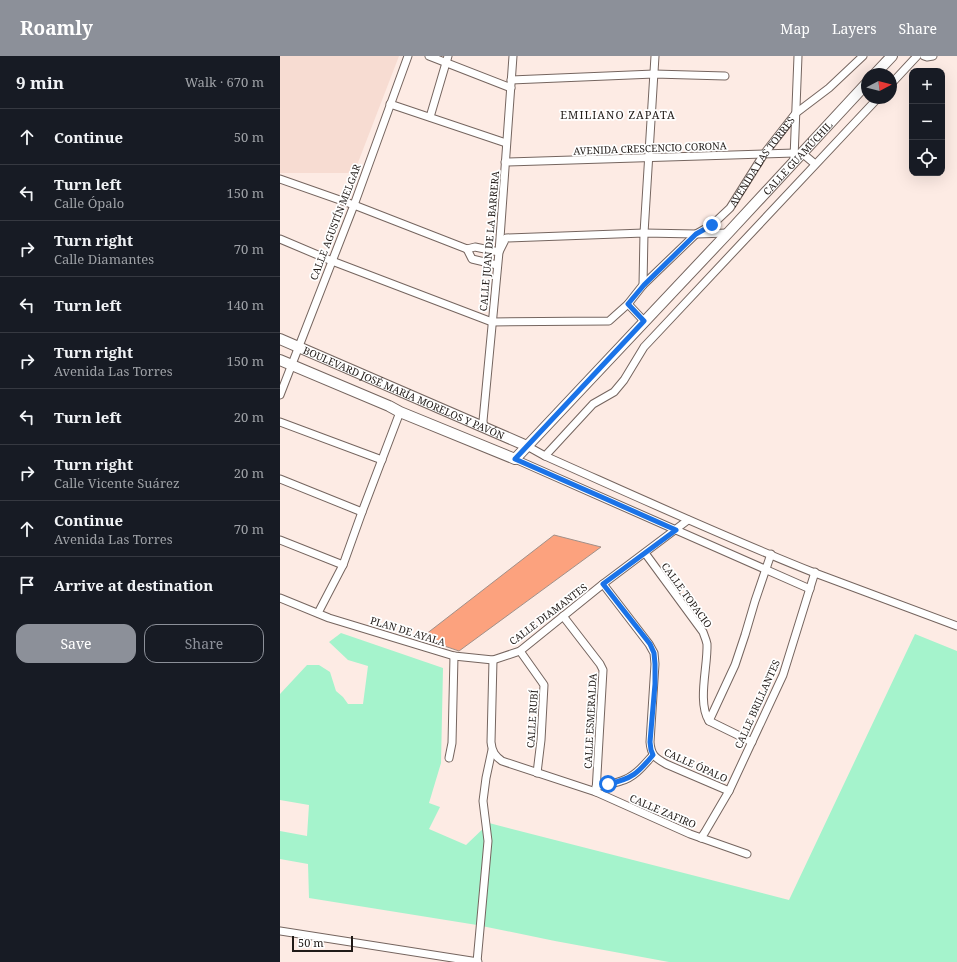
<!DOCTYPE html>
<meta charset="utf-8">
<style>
:root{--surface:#171b24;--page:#242831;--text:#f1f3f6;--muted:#9ea1a6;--line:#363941;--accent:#8c9099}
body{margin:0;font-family:"Noto Serif",serif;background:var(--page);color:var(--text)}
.controls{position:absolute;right:12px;top:12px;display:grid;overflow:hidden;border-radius:8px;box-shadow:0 4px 16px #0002}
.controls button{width:36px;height:36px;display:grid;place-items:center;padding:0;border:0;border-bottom:1px solid var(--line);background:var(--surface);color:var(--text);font:20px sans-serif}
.compass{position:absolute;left:581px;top:12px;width:36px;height:36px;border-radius:50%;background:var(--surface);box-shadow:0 4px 16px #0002;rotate:83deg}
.scale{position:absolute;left:12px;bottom:10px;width:61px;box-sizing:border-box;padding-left:4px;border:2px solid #201a17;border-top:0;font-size:11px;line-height:14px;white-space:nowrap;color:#201a17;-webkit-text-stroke:3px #fff;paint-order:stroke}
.stop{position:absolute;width:12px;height:12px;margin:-9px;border:3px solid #1a73e8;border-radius:50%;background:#fff}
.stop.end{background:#1a73e8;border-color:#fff;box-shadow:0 1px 4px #0008}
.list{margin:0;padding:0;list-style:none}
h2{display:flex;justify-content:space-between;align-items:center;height:52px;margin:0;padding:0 16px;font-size:17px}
h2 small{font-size:13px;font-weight:400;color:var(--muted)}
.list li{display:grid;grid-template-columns:26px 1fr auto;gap:12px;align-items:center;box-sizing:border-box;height:56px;padding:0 16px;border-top:1px solid var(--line)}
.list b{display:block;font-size:15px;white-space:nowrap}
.list p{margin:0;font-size:13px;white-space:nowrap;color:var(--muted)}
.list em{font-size:13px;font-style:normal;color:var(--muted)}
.actions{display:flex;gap:8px;padding:12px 16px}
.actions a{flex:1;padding:9px 0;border:1px solid var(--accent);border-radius:12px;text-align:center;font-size:14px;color:var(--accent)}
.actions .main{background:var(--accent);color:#fff}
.icon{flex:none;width:22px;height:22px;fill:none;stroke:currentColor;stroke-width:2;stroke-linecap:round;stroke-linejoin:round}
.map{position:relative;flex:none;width:677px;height:906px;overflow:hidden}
header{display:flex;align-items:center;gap:24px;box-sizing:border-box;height:56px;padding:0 20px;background:var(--accent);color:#fff}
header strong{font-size:19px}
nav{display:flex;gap:22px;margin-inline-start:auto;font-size:14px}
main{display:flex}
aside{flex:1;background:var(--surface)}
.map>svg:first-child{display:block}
.built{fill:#f7dcd2}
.green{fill:#a5f3cc}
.building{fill:#fca27e;stroke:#a19089}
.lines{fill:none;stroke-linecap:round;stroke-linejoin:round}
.street-casing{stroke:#75655f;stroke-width:9}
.secondary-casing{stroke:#75655f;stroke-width:12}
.street{stroke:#fff;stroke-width:7}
.secondary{stroke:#fff;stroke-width:10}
.route{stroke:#1a73e8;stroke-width:5}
.labels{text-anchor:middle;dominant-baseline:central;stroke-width:3.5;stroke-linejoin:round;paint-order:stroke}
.street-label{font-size:10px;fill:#201a17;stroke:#fff}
.neighbourhood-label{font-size:11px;letter-spacing:1px;fill:#201a17;stroke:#fff}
</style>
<header>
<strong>Roamly</strong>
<nav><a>Map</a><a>Layers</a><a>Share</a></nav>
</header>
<main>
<aside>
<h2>9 min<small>Walk · 670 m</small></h2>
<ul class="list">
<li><svg class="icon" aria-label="ahead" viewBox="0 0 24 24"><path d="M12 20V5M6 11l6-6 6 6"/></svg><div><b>Continue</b></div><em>50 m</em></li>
<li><svg class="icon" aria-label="left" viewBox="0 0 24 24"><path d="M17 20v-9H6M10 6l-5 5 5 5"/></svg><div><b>Turn left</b><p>Calle Ópalo</p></div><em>150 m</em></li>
<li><svg class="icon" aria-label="right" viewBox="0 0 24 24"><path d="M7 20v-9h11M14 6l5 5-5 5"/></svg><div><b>Turn right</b><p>Calle Diamantes</p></div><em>70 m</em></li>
<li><svg class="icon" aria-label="left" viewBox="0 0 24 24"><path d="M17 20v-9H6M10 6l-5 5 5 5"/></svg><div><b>Turn left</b></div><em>140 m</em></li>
<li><svg class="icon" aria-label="right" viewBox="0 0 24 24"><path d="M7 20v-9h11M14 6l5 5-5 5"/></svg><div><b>Turn right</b><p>Avenida Las Torres</p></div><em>150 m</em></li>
<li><svg class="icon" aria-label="left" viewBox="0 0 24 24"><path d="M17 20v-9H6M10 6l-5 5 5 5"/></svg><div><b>Turn left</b></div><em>20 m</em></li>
<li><svg class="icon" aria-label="right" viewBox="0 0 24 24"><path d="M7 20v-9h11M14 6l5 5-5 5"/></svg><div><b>Turn right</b><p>Calle Vicente Suárez</p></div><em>20 m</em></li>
<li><svg class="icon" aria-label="ahead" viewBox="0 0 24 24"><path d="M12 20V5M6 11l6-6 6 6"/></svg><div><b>Continue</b><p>Avenida Las Torres</p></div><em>70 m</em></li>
<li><svg class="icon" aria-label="arrive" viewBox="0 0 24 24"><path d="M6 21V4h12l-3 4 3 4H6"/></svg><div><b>Arrive at destination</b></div></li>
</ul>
<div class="actions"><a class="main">Save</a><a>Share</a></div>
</aside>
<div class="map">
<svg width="677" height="906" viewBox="0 0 677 906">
<rect width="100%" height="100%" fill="#fdebe4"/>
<path class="built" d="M 0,0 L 119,0 L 74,117 L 0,117 Z"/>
<path class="green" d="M 61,577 L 163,612 L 161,707 L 149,747 L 160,751 L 149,773 L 186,789 L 209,767 L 509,844 L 635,578 L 677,595 L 677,906 L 389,906 L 275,885 L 197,869 L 29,842 L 28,808 L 0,803 L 0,775 L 27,780 L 29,749 L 0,744 L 0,638 L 27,609 L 39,609 L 50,616 L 56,635 L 63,641 L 68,648 L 83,648 L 88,610 L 68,604 L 49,586 Z"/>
<path class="building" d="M 274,479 L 321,491 L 179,595 L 141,582 Z"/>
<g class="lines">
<g class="street-casing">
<g id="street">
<path d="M 149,0 L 231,32"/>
<path d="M 644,0 L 647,1 L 653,0"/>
<path d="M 231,24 L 374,18 L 445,20"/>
<path d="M 611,28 L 637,0"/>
<path d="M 110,48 L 226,87"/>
<path d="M 150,61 L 168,0"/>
<path d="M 522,97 L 535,108"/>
<path d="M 514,102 L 518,0"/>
<path d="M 225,106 L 515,97"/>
<path d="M 0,123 L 74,149 L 187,193 L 195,191 L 219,196 L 226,182 L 364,177 L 416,178 L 448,177"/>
<path d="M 0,183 L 52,205 L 212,266 L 329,265 L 348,248 L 363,229 L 364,177 L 375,0"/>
<path d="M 187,193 L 192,203 L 217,209"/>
<path id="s1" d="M 363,229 L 416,178 L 432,169 L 450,152 L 484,98 L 516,57 L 549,32 L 583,0"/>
<path d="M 348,248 L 364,265"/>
<path d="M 0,339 L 74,149 L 128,0"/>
<path d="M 0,366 L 102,404"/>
<path d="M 204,372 L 203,365 L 219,196 L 233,0"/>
<path d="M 247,390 L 265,400 C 355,440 444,481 535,517 C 582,535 630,552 677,570"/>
<path d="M 265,400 L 313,348 L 334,336 L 344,324 L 364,291 L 598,42"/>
<path d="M 235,403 L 530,533"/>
<path d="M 0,423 L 82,456"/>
<path d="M 0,484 L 63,509"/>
<path d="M 365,497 L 423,576 C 424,579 426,583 427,588 C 428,610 417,646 429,665 L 472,686"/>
<path d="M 323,528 L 369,588 L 374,597 L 375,608 L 370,686 C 371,699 375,702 386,708 L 449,735"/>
<path d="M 0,542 L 49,562 L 174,600 L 213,604 L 240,595 L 323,528 L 408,464"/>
<path d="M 38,557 L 63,509 L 82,456 L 120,356"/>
<path d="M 283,560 L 320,608 L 323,614 L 316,736"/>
<path d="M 240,595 L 262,626 L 264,629 L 261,684 L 257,717"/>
<path d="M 213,604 L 211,686 C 212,696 215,700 222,705 L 316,736 L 410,778 L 467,798"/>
<path d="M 429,665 L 455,609 L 465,579 L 475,545 L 491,498"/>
<path d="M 169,702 L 172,687 L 174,600"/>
<path d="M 316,731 C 324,729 333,728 341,725 C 355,721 364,709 373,699"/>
<path d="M 421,782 L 425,776 L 449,735 L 503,619 L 535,516"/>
<path d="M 0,875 L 198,906"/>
<path d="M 197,906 L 208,785 L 203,745 L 206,722 L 212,694"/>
</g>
</g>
<g class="secondary-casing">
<g id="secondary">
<path d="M 595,18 L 612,0"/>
<path id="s2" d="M 0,283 L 247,390"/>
<path id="s3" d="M 0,304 L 109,350 L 120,356 L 235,403 L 448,177 L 587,27"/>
</g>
</g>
<use href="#street" class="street"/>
<use href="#secondary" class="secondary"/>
</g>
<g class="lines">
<path class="route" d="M 328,728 C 352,723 358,717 373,699 L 371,694 L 370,686 L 375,628 L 375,608 L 374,597 L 370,588 L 323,528 L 396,474 L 317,439 L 235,403 L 364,265 L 348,248 L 364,229 L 416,178 L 432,169"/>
</g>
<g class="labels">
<g class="street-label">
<text transform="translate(370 92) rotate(-2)">AVENIDA CRESCENCIO CORONA</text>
<text stroke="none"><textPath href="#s3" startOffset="668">CALLE GUAMÚCHIL</textPath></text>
<text stroke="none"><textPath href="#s1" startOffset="173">AVENIDA LAS TORRES</textPath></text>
<text transform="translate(55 166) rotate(-69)">CALLE AGUSTÍN MELGAR</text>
<text transform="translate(209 185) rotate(-85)">CALLE JUAN DE LA BARRERA</text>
<text stroke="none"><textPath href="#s2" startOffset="135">BOULEVARD JOSÉ MARÍA MORELOS Y PAVÓN</textPath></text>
<text transform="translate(407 539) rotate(54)">CALLE TOPACIO</text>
<text transform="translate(268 558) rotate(-37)">CALLE DIAMANTES</text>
<text transform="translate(128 575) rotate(17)">PLAN DE AYALA</text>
<text transform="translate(477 648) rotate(-66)">CALLE BRILLANTES</text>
<text transform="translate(252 663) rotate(-86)">CALLE RUBÍ</text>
<text transform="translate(310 665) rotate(-87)">CALLE ESMERALDA</text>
<text transform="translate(416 709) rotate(24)">CALLE ÓPALO</text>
<text transform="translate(383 755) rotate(23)">CALLE ZAFIRO</text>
</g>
<g class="neighbourhood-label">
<text x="338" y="58">EMILIANO ZAPATA</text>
</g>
</g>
</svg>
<div class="controls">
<button>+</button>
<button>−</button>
<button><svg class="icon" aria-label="locate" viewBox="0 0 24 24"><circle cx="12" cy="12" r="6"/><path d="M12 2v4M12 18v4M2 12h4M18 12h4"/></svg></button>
</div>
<svg class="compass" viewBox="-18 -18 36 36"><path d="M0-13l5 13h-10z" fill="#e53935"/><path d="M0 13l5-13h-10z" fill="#9ea1a6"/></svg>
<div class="scale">50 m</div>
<div class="stop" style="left:328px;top:728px"></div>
<div class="stop end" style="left:432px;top:169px"></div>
</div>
</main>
